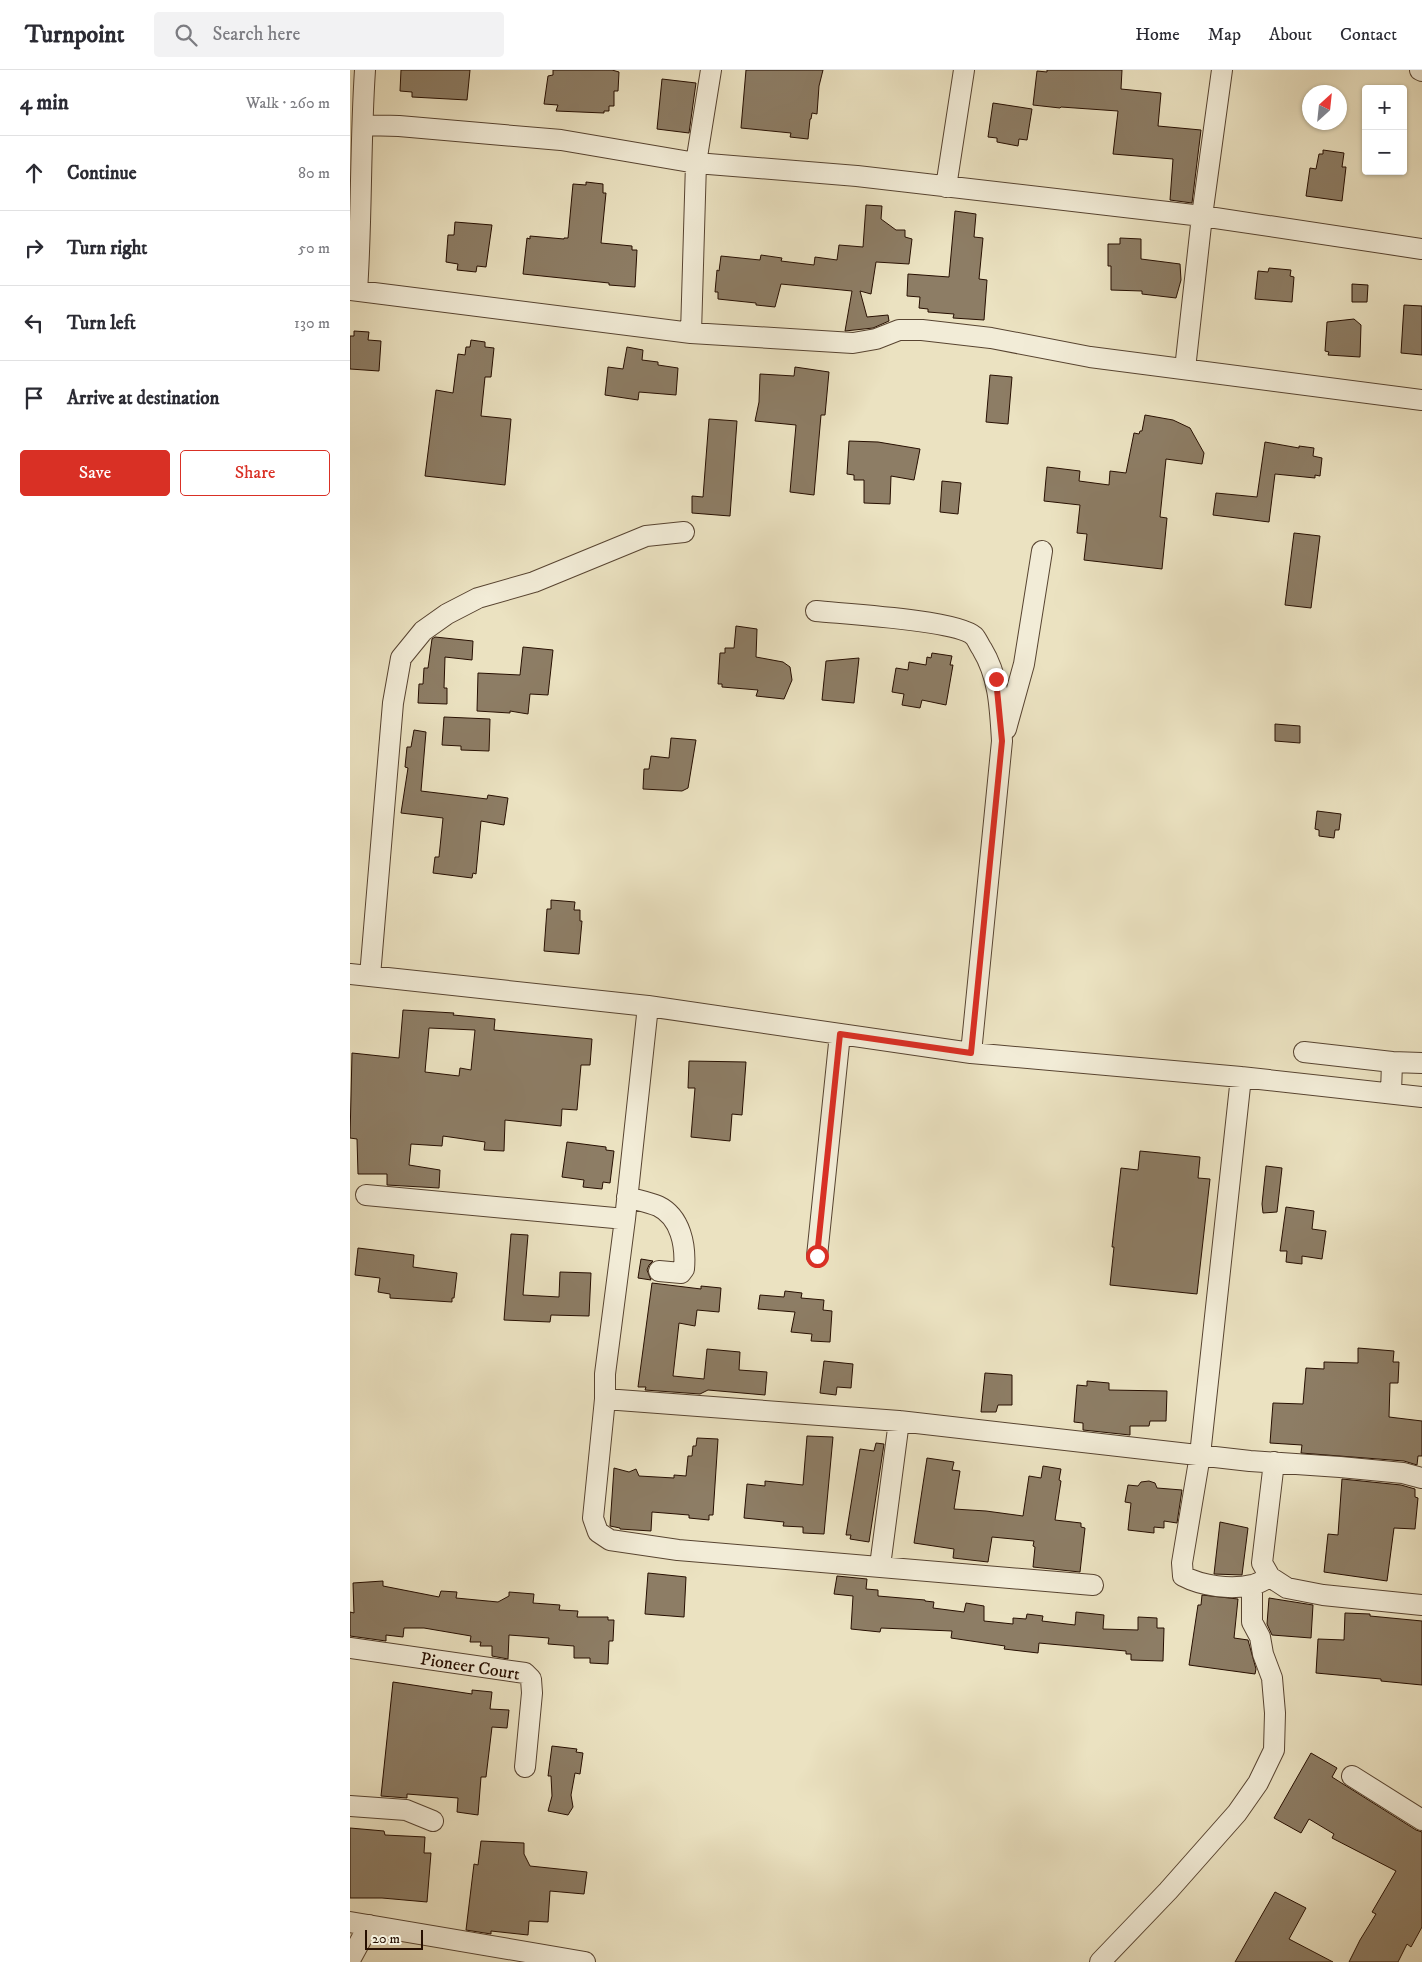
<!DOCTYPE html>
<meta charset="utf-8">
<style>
:root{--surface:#fff;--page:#f2f2f3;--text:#2b2b33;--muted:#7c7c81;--line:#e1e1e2;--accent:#d93025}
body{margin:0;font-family:"IM FELL DW Pica",serif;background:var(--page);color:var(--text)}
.controls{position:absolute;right:15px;top:15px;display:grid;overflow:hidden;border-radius:5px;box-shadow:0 1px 4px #0004}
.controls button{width:45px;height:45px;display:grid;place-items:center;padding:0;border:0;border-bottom:1px solid var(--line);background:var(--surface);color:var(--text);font:25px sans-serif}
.compass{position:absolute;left:952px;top:15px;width:45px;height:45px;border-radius:50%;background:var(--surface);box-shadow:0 1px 4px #0004;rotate:27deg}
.scale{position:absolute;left:15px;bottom:12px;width:58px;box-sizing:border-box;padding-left:5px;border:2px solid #270f01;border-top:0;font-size:14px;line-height:18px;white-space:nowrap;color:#270f01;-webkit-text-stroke:4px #f2ecd7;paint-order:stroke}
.stop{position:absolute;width:15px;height:15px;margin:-11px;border:4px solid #d93025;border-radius:50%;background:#fff}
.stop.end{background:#d93025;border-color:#fff;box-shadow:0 1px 5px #0008}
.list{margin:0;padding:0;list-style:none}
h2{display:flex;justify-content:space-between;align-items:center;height:65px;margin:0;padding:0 20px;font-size:21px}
h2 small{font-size:16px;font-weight:400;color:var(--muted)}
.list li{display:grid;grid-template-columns:32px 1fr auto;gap:15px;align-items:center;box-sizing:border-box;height:75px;padding:0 20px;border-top:1px solid var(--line)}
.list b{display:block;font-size:19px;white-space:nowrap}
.list em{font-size:16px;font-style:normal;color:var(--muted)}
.actions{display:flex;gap:10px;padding:15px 20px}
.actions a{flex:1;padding:11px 0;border:1px solid var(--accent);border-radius:5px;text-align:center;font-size:18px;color:var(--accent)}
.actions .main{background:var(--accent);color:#fff}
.icon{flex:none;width:28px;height:28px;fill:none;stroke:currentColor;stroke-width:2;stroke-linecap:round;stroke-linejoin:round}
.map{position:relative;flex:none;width:1072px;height:1892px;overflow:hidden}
header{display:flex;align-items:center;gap:30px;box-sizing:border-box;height:70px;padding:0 25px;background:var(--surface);border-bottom:1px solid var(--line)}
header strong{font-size:24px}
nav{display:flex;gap:28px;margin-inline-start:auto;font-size:18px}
.search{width:350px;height:45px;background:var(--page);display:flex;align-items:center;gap:12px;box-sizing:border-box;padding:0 18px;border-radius:5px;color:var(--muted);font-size:19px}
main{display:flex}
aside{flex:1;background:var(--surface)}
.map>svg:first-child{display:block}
.building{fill:#8d7d65;stroke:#270f01;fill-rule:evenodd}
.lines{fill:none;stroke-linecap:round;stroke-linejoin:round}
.minor-casing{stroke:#584431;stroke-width:22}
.minor{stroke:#f2ecd7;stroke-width:20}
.route{stroke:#d93025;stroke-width:6}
.labels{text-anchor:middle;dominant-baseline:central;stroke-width:4;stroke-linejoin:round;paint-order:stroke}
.street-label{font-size:18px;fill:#270f01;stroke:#f2ecd7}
</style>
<header>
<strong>Turnpoint</strong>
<div class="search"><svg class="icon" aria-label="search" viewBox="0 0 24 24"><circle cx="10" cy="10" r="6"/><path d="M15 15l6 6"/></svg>Search here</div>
<nav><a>Home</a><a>Map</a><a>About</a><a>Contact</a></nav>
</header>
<main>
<aside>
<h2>4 min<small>Walk · 260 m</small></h2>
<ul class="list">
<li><svg class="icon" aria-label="ahead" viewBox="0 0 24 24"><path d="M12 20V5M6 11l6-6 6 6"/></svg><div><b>Continue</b></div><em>80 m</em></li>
<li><svg class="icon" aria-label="right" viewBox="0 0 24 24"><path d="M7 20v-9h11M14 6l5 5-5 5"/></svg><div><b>Turn right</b></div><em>50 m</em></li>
<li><svg class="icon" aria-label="left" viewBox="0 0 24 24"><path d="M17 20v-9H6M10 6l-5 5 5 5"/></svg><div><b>Turn left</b></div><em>130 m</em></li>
<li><svg class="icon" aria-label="arrive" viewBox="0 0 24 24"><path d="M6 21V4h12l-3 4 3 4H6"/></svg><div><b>Arrive at destination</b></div></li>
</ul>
<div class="actions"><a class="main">Save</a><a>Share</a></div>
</aside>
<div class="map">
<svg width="1072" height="1892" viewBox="0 0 1072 1892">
<rect width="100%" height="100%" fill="#ebe2c1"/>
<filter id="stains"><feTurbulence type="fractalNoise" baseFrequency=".004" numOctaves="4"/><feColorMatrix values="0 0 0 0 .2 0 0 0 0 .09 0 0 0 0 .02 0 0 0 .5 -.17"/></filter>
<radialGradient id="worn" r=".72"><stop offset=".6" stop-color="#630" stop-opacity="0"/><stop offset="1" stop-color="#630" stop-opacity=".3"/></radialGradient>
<path class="building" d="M 51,0 L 120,0 L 117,30 L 62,27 L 62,22 L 50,21 Z
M 203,0 L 262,0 L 269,2 L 268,21 L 264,21 L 264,36 L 259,36 L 259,41 L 254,41 L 254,43 L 206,41 L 208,35 L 194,34 L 198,6 L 203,5 Z
M 396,0 L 473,0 L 469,16 L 467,44 L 462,43 L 461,49 L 460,49 L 458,69 L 440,67 L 441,63 L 391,58 Z
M 697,0 L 772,0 L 771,19 L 811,23 L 808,56 L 851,60 L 842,133 L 820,130 L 823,89 L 763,84 L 768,41 L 711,37 L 710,38 L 683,35 L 687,1 L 697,2 Z
M 312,9 L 346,13 L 339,63 L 307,59 Z
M 643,33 L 682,39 L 677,70 L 669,69 L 668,76 L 647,72 L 647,68 L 638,67 Z
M 973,80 L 994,83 L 992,97 L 996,97 L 992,131 L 956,126 L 960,98 L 966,99 L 969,84 L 973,84 Z
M 236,112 L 253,114 L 253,123 L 256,123 L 251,173 L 282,176 L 282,180 L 287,180 L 285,217 L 259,215 L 259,213 L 173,204 L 177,168 L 180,169 L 180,166 L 214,169 L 214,168 L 218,168 L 223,114 L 236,115 Z
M 516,135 L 532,136 L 531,149 L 546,160 L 555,160 L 555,167 L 562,169 L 559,194 L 526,192 L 521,224 L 510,221 L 517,247 L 538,245 L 539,251 L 523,258 L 495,261 L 502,221 L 431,214 L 425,237 L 406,235 L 406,233 L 368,229 L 368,222 L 365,222 L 367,200 L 369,201 L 371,186 L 410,190 L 411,185 L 432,188 L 431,191 L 464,195 L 465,187 L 487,190 L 489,175 L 513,177 Z
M 605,141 L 626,144 L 624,167 L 633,168 L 629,209 L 637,210 L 634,250 L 603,248 L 604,244 L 578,242 L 578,239 L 569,238 L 570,227 L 557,226 L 558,204 L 599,207 Z
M 105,152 L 142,155 L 136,197 L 127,196 L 126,202 L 107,200 L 108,194 L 96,192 L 98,165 L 104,165 Z
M 770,168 L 791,169 L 791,189 L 830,194 L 831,210 L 826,228 L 792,224 L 792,221 L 761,220 L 761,196 L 758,196 L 758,174 L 770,174 Z
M 919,198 L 941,200 L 940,206 L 944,207 L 942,232 L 905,229 L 908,201 L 918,202 Z
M 1002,214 L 1018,215 L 1017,232 L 1002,232 Z
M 1054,235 L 1072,236 L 1072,285 L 1051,283 Z
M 1004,249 L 1011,255 L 1010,287 L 978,285 L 979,282 L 975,281 L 977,252 Z
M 4,261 L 19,262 L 18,270 L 31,271 L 29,301 L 0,299 L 0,266 L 4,266 Z
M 121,270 L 135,272 L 135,277 L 144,278 L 141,307 L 135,307 L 131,346 L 161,349 L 155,415 L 75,406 L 86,320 L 103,323 L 108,284 L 115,285 L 116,277 L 120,277 Z
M 277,277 L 293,280 L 292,290 L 308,292 L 308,295 L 328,298 L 326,325 L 289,322 L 288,330 L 255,325 L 258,297 L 273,299 Z
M 445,297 L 479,302 L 475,345 L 471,345 L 464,425 L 440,422 L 446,355 L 405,351 L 409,332 L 410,304 L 444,306 Z
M 640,305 L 662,307 L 658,354 L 636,352 Z
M 795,345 L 823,350 L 840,358 L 854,383 L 852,394 L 816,389 L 810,447 L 817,448 L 812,499 L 734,490 L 737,464 L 727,463 L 730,435 L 694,431 L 697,397 L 730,401 L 729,411 L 759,415 L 760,401 L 776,403 L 784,363 L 789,364 L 790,361 L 792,361 Z
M 359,349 L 387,351 L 380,446 L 342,443 L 342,426 L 353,427 Z
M 499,371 L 528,372 L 570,379 L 564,410 L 541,406 L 540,434 L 514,433 L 514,410 L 504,410 L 504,405 L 497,404 Z
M 915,372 L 949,378 L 949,376 L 964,378 L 963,386 L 972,388 L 970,406 L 965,405 L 965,408 L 925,404 L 919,452 L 863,445 L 866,423 L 907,427 Z
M 592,411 L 611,413 L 608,444 L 590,442 Z
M 944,463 L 970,466 L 961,538 L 935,535 Z
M 386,556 L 407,559 L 406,587 L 433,592 L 440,597 L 442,610 L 434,629 L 406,626 L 408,620 L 372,617 L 372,614 L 368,614 L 370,583 L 375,583 L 375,578 L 384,578 Z
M 85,567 L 123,571 L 122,590 L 95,587 L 94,618 L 97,618 L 97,634 L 68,633 L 69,614 L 73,614 L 74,598 L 78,598 L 82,569 Z
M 173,577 L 203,580 L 198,625 L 180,624 L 178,644 L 160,641 L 160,643 L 127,641 L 128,603 L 170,605 Z
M 582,583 L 602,586 L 600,595 L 603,595 L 596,635 L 572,630 L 570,638 L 552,635 L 554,624 L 542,622 L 546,598 L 558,600 L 559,592 L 576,595 L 577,587 L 581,588 Z
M 509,588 L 504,633 L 472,630 L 476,591 Z
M 94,647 L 140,649 L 139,681 L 111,680 L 111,676 L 92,675 Z
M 925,654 L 950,656 L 950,673 L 925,671 Z
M 64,660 L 76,662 L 71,721 L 137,729 L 138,725 L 158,728 L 154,755 L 131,751 L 126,804 L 123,803 L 122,808 L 83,803 L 85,787 L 89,787 L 93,748 L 51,743 L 58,698 L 55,697 L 57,677 L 61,677 Z
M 321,668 L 346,670 L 338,718 L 332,721 L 293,719 L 294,699 L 299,699 L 301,686 L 319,688 Z
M 967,741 L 991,744 L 989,760 L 985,760 L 984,768 L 969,766 L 969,760 L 965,759 Z
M 201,830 L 225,832 L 224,840 L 230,840 L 230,851 L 232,851 L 229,884 L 194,881 L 197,839 L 201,839 Z
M 53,940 L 104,943 L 103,945 L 145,949 L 144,960 L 242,969 L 240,995 L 231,995 L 227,1040 L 212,1039 L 211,1056 L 155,1050 L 154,1081 L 134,1080 L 135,1072 L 93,1066 L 92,1076 L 61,1074 L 59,1095 L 90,1100 L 89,1118 L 37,1115 L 37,1104 L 8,1104 L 7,1069 L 0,1068 L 2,983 L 49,988 ZM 79,958 L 125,960 L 121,1000 L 110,998 L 109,1006 L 75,1002 Z
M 339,991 L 396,992 L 392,1045 L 382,1044 L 380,1071 L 341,1067 L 345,1018 L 338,1018 Z
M 217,1072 L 256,1077 L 256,1080 L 264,1081 L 260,1113 L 253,1112 L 252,1119 L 233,1117 L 234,1110 L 212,1107 Z
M 790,1081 L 850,1087 L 848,1108 L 860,1109 L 847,1224 L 760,1215 L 764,1177 L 762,1177 L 771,1098 L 788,1100 Z
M 916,1096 L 932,1098 L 927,1142 L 913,1143 L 912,1134 Z
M 936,1137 L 964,1141 L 962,1159 L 976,1161 L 972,1189 L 952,1186 L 952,1194 L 936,1192 L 937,1181 L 930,1181 Z
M 161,1164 L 178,1165 L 173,1225 L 209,1227 L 210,1202 L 241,1203 L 239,1246 L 201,1245 L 200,1252 L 154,1250 Z
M 8,1178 L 64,1185 L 63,1197 L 107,1203 L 104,1228 L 102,1228 L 102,1232 L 40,1228 L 40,1224 L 28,1222 L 30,1208 L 5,1205 Z
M 291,1189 L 303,1191 L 299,1195 L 297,1200 L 301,1210 L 288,1208 Z
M 302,1213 L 351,1219 L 351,1216 L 371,1218 L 369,1242 L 347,1240 L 345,1256 L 329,1253 L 323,1306 L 354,1309 L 357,1279 L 390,1282 L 389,1300 L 417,1302 L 415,1325 L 358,1320 L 350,1324 L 295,1320 L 296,1317 L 288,1317 Z
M 435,1221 L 452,1223 L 451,1228 L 474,1230 L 473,1240 L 482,1241 L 480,1272 L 461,1271 L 462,1264 L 441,1262 L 445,1242 L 408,1239 L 410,1225 L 434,1227 Z
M 1008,1278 L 1044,1281 L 1043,1292 L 1049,1292 L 1048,1313 L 1040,1313 L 1039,1347 L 1072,1351 L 1072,1386 L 1068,1386 L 1067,1395 L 1054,1391 L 951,1383 L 952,1375 L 920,1373 L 923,1333 L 953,1334 L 956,1298 L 974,1299 L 974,1292 L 1008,1293 Z
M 474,1291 L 503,1294 L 501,1318 L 487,1317 L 486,1325 L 470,1323 Z
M 635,1303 L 662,1305 L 662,1335 L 648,1335 L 646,1342 L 631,1342 Z
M 737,1311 L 759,1313 L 759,1320 L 817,1321 L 816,1351 L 800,1351 L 799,1356 L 780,1356 L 780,1365 L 733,1360 L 733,1353 L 724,1352 L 727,1315 L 737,1316 Z
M 457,1366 L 483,1367 L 474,1464 L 453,1463 L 453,1457 L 433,1456 L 434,1452 L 394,1448 L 397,1414 L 415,1416 L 415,1411 L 453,1415 Z
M 347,1368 L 368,1369 L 363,1445 L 359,1445 L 359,1450 L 339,1448 L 339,1445 L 302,1442 L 301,1461 L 270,1459 L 270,1458 L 260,1456 L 264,1398 L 279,1402 L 286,1399 L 289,1406 L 324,1408 L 324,1405 L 336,1406 L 338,1386 L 342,1386 L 343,1376 L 346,1376 Z
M 526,1373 L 534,1374 L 519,1472 L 500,1469 L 501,1465 L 496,1465 L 510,1379 L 524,1381 Z
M 577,1388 L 604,1392 L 602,1400 L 610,1401 L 604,1439 L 636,1441 L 673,1446 L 679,1406 L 691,1408 L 693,1396 L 711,1399 L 709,1410 L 711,1411 L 705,1450 L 731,1453 L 731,1457 L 735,1458 L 730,1502 L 683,1497 L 685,1477 L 683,1476 L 684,1471 L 642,1467 L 638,1492 L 603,1488 L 604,1479 L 564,1473 Z
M 992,1409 L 1051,1415 L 1065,1419 L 1065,1427 L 1068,1428 L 1065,1459 L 1044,1458 L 1037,1511 L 974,1502 L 978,1464 L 988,1465 Z
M 799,1411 L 805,1413 L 807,1418 L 832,1420 L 827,1453 L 814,1451 L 814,1458 L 804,1457 L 804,1463 L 778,1460 L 781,1433 L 775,1432 L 778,1415 L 788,1416 L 791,1412 Z
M 870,1452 L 898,1458 L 892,1505 L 864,1504 Z
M 298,1503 L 336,1507 L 334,1547 L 295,1544 Z
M 487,1506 L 517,1509 L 516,1519 L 528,1520 L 528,1526 L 575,1530 L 575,1531 L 584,1532 L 583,1538 L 614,1542 L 616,1533 L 634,1536 L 634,1551 L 663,1554 L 663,1548 L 676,1549 L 677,1544 L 693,1546 L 692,1551 L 725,1555 L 726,1542 L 754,1545 L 753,1559 L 788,1560 L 788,1547 L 807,1548 L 807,1558 L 814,1558 L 813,1591 L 781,1590 L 781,1584 L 776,1584 L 776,1581 L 689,1573 L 688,1583 L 654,1579 L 655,1576 L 601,1568 L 602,1561 L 531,1558 L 530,1562 L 501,1559 L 503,1526 L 484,1524 Z
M 33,1511 L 33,1516 L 89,1527 L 91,1521 L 107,1522 L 106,1528 L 148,1532 L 159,1526 L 159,1522 L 184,1524 L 183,1533 L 210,1535 L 209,1540 L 228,1541 L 227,1547 L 258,1547 L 258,1550 L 264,1550 L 263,1571 L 259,1571 L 258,1594 L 240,1593 L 240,1588 L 224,1588 L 224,1576 L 198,1574 L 199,1568 L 159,1565 L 158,1589 L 142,1586 L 142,1576 L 130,1576 L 131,1572 L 120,1572 L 121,1566 L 74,1558 L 54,1558 L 53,1567 L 36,1565 L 36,1571 L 0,1566 L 0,1542 L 4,1543 L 3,1513 Z
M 852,1525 L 888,1529 L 884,1568 L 898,1570 L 906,1599 L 905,1604 L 839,1595 L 848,1535 L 851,1535 Z
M 919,1528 L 963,1535 L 961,1568 L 922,1565 L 917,1554 Z
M 995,1543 L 1020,1544 L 1020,1546 L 1072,1551 L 1072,1615 L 1031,1611 L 1031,1609 L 966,1603 L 968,1569 L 994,1570 Z
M 43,1612 L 122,1624 L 122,1620 L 142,1622 L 140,1639 L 159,1640 L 157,1658 L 142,1657 L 136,1707 L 131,1707 L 128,1745 L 107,1742 L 108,1728 L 57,1724 L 57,1728 L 31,1726 Z
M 202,1676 L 227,1679 L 226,1682 L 233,1683 L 230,1704 L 225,1703 L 221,1725 L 223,1737 L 218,1745 L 198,1741 L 202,1726 L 201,1706 L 198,1706 Z
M 961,1683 L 987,1698 L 982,1707 L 1066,1760 L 1072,1762 L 1072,1857 L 1061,1877 L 1057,1874 L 1048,1892 L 999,1892 L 1010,1870 L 1026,1844 L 1022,1842 L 1046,1801 L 982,1768 L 984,1764 L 959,1749 L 951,1763 L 924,1748 Z
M 0,1758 L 34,1761 L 35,1765 L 75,1767 L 74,1783 L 81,1783 L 77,1832 L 32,1828 L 0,1828 Z
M 131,1771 L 174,1773 L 174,1784 L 180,1796 L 237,1802 L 234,1824 L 200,1821 L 198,1852 L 179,1851 L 178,1865 L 141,1861 L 141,1864 L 116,1860 L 124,1794 L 128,1795 Z
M 925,1822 L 956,1838 L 939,1869 L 983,1892 L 885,1892 Z"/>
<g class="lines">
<g class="minor-casing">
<path id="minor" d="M 1070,0 L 1072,1
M 13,55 L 49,56 L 211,70 L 346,93 L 361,0
M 596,117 L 614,0
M 0,220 L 341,263 L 503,273 L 526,269 L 549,260 L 572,260 L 641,268 L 740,287 L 1072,330
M 7,221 C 12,148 10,74 15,0
M 341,263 L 346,93 L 507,106 L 852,146 L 1072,179
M 835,299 L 852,146 L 872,0
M 466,541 C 495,544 607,550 624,566 C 627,569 629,575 632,579 C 649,607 650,638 652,671 L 621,983
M 656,659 L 674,594 L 692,481
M 0,904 L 298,936 L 621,983 L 891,1007 L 1072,1027
M 20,906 L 43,633 L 51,588 L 73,561 L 97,544 L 128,528 L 184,512 L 296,466 L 334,462
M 298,936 L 275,1149 L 255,1304 L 255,1329 L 549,1351 L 900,1391 L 990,1397 L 1053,1403 L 1072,1408
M 954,982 L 1042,992
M 891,1007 L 850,1385 L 832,1493 L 833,1506 C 852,1516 881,1520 902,1515 C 908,1514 914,1510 920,1507
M 1041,1023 L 1042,992 L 1072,993
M 16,1125 L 275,1149
M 277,1127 C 287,1130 298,1132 308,1136 C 331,1147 336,1176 334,1199 L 331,1203 L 309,1201
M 467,1186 L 490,964
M 255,1329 L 243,1448 L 248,1462 L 260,1470 L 328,1480 L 743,1515
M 924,1392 L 912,1493 L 920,1507 L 937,1518 L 973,1525 L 1072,1535
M 530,1496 L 549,1351
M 0,1578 L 175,1603 L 181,1609 L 182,1623 L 175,1697
M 1002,1706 L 1072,1750
M 0,1736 L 56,1740 L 83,1751
M 0,1852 L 235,1892
M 0,1890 L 19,1855
M 750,1892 L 818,1821 L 887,1743 L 908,1713 L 924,1680 L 925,1643 L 922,1608 L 913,1584 L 910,1567 L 902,1552 L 902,1515"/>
</g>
<use href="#minor" class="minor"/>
</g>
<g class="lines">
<path class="route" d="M 467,1186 L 490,964 L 621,983 L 652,671 L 646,609"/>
</g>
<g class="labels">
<g class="street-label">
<text transform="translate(120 1597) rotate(9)">Pioneer Court</text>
</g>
</g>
<rect width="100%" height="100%" filter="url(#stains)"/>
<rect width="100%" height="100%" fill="url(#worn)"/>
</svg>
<div class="controls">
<button>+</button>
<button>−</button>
</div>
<svg class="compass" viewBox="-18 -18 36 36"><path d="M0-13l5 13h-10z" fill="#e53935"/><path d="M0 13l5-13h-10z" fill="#7c7c81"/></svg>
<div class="scale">20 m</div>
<div class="stop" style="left:467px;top:1186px"></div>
<div class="stop end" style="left:646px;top:609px"></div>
</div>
</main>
